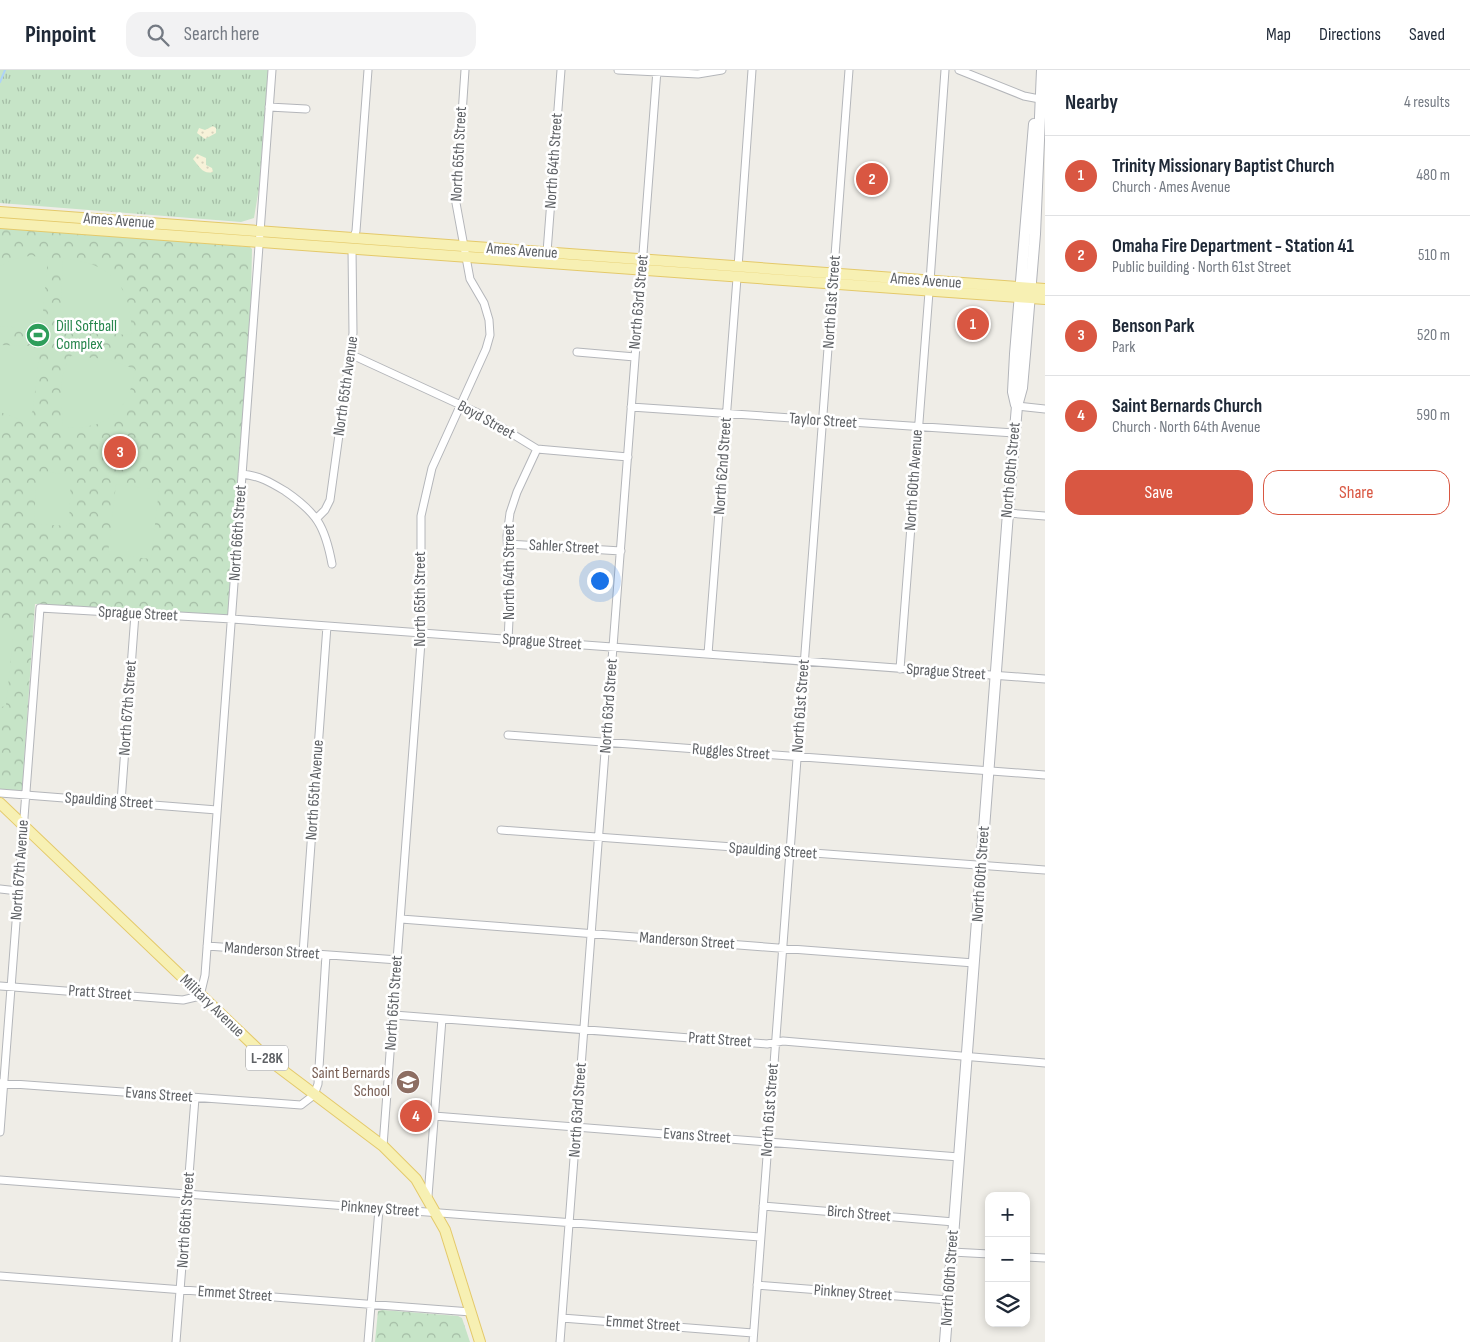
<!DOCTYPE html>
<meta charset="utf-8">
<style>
:root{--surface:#fff;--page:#f2f2f3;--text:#1f2937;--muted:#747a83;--line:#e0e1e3;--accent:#d95742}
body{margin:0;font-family:"Sofia Sans Condensed",sans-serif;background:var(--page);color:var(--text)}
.controls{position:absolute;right:15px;bottom:15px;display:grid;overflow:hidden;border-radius:10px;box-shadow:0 2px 8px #0003}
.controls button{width:45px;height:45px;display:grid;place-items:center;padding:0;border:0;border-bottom:1px solid var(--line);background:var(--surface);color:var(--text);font:25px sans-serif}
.you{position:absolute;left:599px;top:510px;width:18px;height:18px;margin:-12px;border:4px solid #fff;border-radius:50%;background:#1a73e8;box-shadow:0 0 0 8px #1a73e833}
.badge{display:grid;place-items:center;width:32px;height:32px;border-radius:50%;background:var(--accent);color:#fff;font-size:16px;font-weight:700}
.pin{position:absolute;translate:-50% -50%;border:2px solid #fff;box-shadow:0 1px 5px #0006}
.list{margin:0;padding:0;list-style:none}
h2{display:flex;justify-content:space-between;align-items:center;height:65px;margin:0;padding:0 20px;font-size:21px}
h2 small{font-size:16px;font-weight:400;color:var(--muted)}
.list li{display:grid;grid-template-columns:32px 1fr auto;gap:15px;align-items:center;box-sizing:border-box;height:80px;padding:0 20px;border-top:1px solid var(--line)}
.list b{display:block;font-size:19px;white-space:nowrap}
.list p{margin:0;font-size:16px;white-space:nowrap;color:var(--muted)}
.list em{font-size:16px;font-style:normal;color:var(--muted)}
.actions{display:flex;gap:10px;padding:15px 20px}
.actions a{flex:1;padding:11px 0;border:1px solid var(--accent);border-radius:15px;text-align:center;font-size:18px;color:var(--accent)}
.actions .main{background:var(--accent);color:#fff}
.icon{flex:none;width:28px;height:28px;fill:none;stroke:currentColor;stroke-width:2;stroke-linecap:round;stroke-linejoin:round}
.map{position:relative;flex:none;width:1045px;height:1272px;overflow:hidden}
header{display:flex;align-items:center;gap:30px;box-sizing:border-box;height:70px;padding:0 25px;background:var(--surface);border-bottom:1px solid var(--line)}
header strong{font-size:24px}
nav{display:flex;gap:28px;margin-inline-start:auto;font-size:18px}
.search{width:350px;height:45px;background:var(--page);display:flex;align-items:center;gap:12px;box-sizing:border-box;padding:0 18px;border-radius:15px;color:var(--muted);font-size:19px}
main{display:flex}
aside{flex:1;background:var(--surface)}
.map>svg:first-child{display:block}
.grass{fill:url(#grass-tufts)}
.sand{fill:url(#sand-dots)}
.park{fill:url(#park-crowns)}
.pitch{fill:#c6e4c7}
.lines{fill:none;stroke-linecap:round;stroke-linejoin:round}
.stream{stroke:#aed3f7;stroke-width:2}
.street-casing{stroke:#b4b6ba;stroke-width:9}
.secondary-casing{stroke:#b3b5ba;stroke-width:12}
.primary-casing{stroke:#e4c96a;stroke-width:12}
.street{stroke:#fff;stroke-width:7}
.secondary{stroke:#fff;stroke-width:10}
.primary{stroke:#f7f0b3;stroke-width:10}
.labels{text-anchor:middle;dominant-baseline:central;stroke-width:5;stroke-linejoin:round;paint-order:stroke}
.shield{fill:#fff;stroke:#8e9093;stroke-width:1}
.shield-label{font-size:15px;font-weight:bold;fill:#5e6165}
.street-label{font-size:16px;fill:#5e6165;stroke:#fff}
.leisure-label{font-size:16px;fill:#27864d;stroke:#fff;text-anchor:start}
.education-label{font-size:16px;fill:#785e54;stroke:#fff;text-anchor:end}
</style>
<header>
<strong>Pinpoint</strong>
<div class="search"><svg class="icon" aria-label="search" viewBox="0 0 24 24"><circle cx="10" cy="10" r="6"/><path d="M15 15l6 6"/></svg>Search here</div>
<nav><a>Map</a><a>Directions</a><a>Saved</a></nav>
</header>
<main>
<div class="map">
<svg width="1045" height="1272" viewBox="0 0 1045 1272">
<defs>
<pattern id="grass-tufts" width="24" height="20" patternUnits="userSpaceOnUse" patternTransform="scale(1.25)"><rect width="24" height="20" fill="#c6e4c7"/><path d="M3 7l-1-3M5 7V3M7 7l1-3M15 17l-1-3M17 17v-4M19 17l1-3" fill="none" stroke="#a4bca5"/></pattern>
<pattern id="sand-dots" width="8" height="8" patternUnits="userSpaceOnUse" patternTransform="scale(1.25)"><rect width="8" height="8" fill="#f7f2d9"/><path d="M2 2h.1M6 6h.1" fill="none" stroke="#d6d2bd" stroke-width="1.8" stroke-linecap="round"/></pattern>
<pattern id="park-crowns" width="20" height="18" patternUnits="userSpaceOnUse" patternTransform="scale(1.25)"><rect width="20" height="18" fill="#c6e4c7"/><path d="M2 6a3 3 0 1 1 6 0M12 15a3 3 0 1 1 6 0" fill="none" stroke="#a4bca5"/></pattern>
</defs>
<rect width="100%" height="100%" fill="#efede7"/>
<path class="grass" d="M 0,0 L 268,0 L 259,118 L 254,148 L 241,152 L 0,133 Z"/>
<path class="sand" d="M 213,56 L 216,58 L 216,63 L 205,69 L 197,63 L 199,58 L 205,60 Z
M 197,84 L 206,88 L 206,95 L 212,98 L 213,102 C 203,105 199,96 193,89 Z"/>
<path class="park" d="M 0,157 L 250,177 L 252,179 L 251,230 L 228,546 L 35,534 L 22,721 L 0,719 Z
M 383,1240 L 458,1246 L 462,1248 L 470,1272 L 375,1272 L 378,1241 Z"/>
<path class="pitch" d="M 29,186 L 48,187 L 42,253 L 35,259 L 0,256 L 0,196 L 10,190 Z
M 63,188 C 113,194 131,215 132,265 L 69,262 L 60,254 Z
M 0,275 L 31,276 L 39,284 L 33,340 L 27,352 L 0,342 Z
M 71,286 L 106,289 L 135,299 C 129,344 106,359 63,358 C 62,336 57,304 71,286 Z
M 37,402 L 71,404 L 69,456 L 34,454 Z
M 116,414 L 159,420 L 151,489 L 108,484 Z
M 0,556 L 13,569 L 6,635 L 0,638 Z"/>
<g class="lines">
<path class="stream" d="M 0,12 L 5,0"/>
<g class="street-casing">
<path id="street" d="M 618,0 L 698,4 L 722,0
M 959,0 L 1024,26 L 1045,30
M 269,37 L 306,39
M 353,169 L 356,161 L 368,0
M 547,182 L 561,0
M 738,197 L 752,0
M 930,211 L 945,0
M 577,282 L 635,287
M 350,284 L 478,343 L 537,379 L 628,387
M 1017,336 L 1045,339
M 631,337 L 1014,363
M 242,404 C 260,406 270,412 285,421 C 317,443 325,456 332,494
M 1008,443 L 1045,446
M 317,448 L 325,440 L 330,430 L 353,263 L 352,179
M 508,474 L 621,481
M 508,570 L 510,530 L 507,466 L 510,443 L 517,422 L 537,379
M 708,584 L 737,208
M 900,599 L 929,222
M 508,665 L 1045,705
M 0,723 L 217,740
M 121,732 L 135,544
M 501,760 L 1045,800
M 0,819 L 18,821
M 401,849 L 974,893
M 207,876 L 398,890
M 303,883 L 327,556
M 0,916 L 183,930 L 200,926 L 205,905 L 272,0
M 394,945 L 767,974 L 783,971 L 1045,993
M 0,1013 L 301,1035 L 314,1025 L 318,1014 L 326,885
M 434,1046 L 959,1087
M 0,1062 L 40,538 L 232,549 L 1045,609
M 383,1076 L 421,572 L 421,446 L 432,398 L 486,279 L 490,265 L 489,250 L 484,233 L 470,209 L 456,133 L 465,0
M 0,1110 L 760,1167
M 428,1126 L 442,949
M 763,1136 L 954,1152
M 952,1182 L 989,1184
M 1026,1187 L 1045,1188
M 0,1206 L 471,1242
M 757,1215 L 948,1230
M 562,1248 L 753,1263
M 176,1272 L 195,1028
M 368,1272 L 379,1139
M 560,1272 L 657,0
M 753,1272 L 849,0"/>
</g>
<g class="secondary-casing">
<path id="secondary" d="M 1016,335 L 1013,322 L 1015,284 L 1034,54
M 945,1272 L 1008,443 L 1017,336 L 1022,318 L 1025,284 L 1035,164 L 1042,0"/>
</g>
<g class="primary-casing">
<path id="primary" d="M 0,142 L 1045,219
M 0,153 L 1045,229
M 0,733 L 269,990 L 383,1076 L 416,1109 L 445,1160 L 480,1272"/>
</g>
<use href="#street" class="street"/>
<use href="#secondary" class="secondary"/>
<use href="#primary" class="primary"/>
</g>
<defs>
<g id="stadium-disc" transform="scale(1.25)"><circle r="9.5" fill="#2e9e5b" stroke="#fff"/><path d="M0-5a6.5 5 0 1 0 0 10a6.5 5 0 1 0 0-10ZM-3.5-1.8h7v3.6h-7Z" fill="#fff"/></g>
<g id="school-disc" transform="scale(1.25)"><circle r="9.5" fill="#8d6e63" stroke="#fff"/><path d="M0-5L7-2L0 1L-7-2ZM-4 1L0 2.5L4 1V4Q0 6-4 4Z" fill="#fff"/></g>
</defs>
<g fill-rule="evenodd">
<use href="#stadium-disc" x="38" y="265"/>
<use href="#school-disc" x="408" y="1012"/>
</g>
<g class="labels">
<rect class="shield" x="246" y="975.5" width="42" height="25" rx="4"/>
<g class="shield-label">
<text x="267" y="988">L-28K</text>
</g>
<g class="street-label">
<text transform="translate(459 84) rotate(-87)">North 65th Street</text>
<text transform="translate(554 91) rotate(-86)">North 64th Street</text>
<text transform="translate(119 151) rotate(4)">Ames Avenue</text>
<text transform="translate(522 181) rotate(4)">Ames Avenue</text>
<text transform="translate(926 211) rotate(4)">Ames Avenue</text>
<text transform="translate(639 232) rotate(-85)">North 63rd Street</text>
<text transform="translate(832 232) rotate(-86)">North 61st Street</text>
<text transform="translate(346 316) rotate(-82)">North 65th Avenue</text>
<text transform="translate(486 350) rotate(29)">Boyd Street</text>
<text transform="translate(823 351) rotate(4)">Taylor Street</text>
<text transform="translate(723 396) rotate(-86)">North 62nd Street</text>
<text transform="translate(1011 400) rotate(-85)">North 60th Street</text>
<text transform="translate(914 410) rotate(-86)">North 60th Avenue</text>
<text transform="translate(238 463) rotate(-86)">North 66th Street</text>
<text transform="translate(564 477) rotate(3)">Sahler Street</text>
<text transform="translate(509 502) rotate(-90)">North 64th Street</text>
<text transform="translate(420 529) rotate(-90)">North 65th Street</text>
<text transform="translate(138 544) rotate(3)">Sprague Street</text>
<text transform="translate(542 572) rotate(4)">Sprague Street</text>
<text transform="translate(946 602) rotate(4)">Sprague Street</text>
<text transform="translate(609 636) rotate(-86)">North 63rd Street</text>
<text transform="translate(801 636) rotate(-86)">North 61st Street</text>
<text transform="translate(128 638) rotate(-86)">North 67th Street</text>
<text transform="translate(731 682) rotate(4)">Ruggles Street</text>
<text transform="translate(315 720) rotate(-86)">North 65th Avenue</text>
<text transform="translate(109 731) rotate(4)">Spaulding Street</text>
<text transform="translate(773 781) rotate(4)">Spaulding Street</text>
<text transform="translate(20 800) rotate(-86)">North 67th Avenue</text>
<text transform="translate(981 804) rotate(-86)">North 60th Street</text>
<text transform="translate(687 871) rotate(4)">Manderson Street</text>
<text transform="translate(272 881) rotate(4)">Manderson Street</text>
<text transform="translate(100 923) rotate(4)">Pratt Street</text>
<text transform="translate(394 933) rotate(-86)">North 65th Street</text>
<text transform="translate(212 936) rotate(44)">Military Avenue</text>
<text transform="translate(720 970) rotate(4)">Pratt Street</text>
<text transform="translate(159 1025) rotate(4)">Evans Street</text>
<text transform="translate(578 1040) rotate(-86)">North 63rd Street</text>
<text transform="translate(770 1040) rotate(-86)">North 61st Street</text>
<text transform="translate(697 1066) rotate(4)">Evans Street</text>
<text transform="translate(380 1139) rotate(4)">Pinkney Street</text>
<text transform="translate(859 1144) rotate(5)">Birch Street</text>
<text transform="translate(186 1150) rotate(-86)">North 66th Street</text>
<text transform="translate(950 1208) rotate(-86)">North 60th Street</text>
<text transform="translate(853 1223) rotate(4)">Pinkney Street</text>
<text transform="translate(235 1224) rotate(4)">Emmet Street</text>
<text transform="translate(643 1254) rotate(4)">Emmet Street</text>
</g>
<g class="leisure-label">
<text x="56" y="256">Dill Softball<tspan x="56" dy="18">Complex</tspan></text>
</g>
<g class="education-label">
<text x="390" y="1003">Saint Bernards<tspan x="390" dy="18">School</tspan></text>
</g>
</g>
</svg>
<div class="controls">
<button>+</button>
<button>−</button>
<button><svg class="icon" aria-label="layers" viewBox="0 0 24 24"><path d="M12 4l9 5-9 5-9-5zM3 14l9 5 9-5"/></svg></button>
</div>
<div class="you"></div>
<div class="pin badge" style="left:973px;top:254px">1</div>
<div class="pin badge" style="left:872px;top:109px">2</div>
<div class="pin badge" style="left:120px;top:382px">3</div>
<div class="pin badge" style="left:416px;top:1046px">4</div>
</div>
<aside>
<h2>Nearby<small>4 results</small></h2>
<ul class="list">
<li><span class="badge">1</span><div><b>Trinity Missionary Baptist Church</b><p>Church · Ames Avenue</p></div><em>480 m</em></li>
<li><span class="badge">2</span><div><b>Omaha Fire Department - Station 41</b><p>Public building · North 61st Street</p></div><em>510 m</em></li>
<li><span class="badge">3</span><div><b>Benson Park</b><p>Park</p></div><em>520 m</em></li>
<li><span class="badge">4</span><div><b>Saint Bernards Church</b><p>Church · North 64th Avenue</p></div><em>590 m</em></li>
</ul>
<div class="actions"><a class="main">Save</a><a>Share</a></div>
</aside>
</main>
